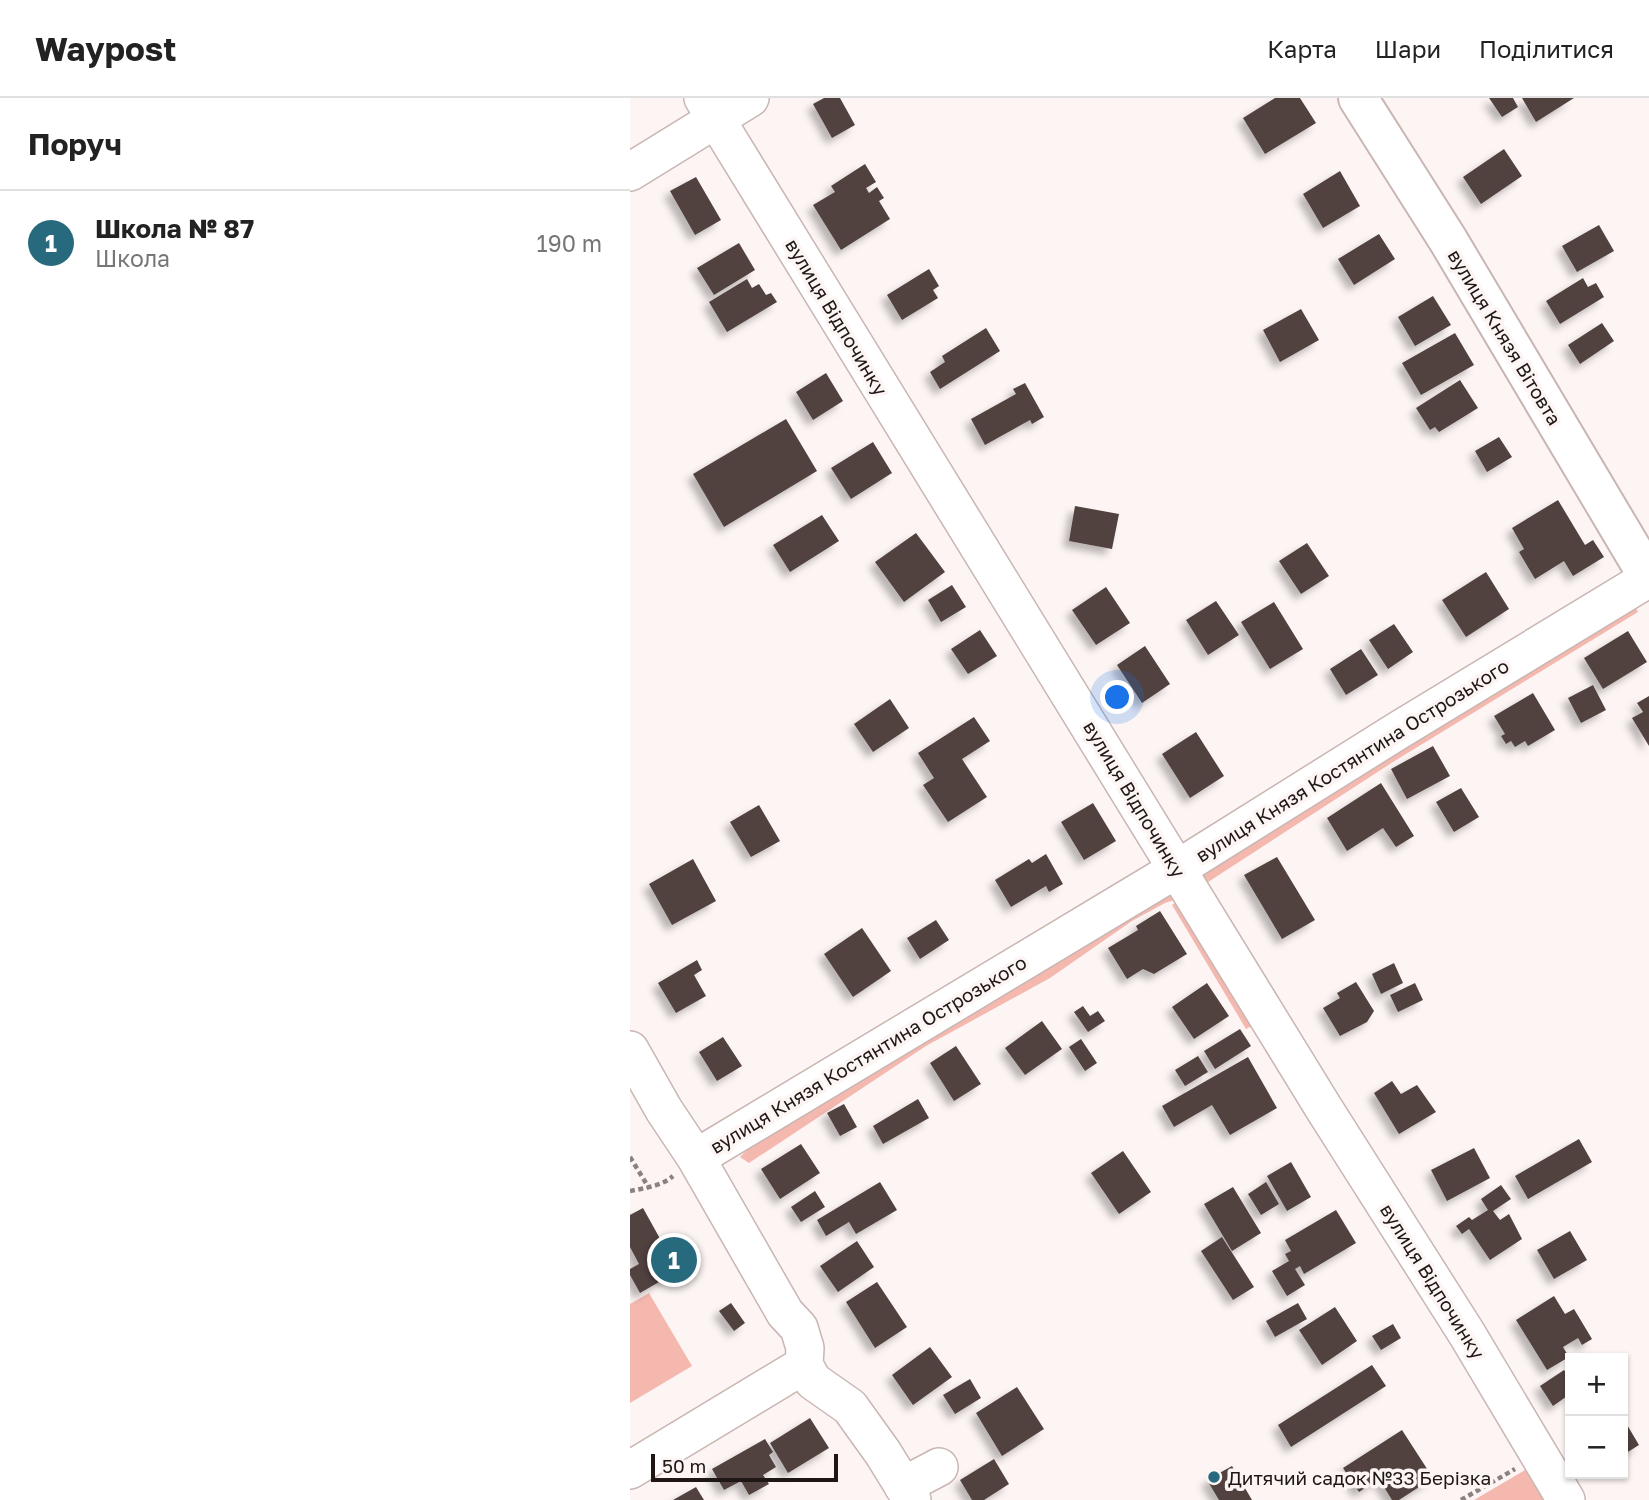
<!DOCTYPE html>
<html lang="uk">
<meta charset="utf-8">
<style>
:root{--surface:#fff;--page:#f2f2f2;--text:#222;--muted:#767676;--line:#e0e0e0;--accent:#286a7d}
body{margin:0;font-family:"Golos Text",sans-serif;background:var(--page);color:var(--text)}
.controls{position:absolute;right:21px;bottom:21px;display:grid;overflow:hidden;border-radius:0px;box-shadow:0 2px 5px #0004}
.controls button{width:63px;height:63px;display:grid;place-items:center;padding:0;border:0;border-bottom:2px solid var(--line);background:var(--surface);color:var(--text);font:35px sans-serif}
.scale{position:absolute;left:21px;bottom:18px;width:187px;box-sizing:border-box;padding-left:7px;border:4px solid #1e1716;border-top:0;font-size:19px;line-height:24px;white-space:nowrap;color:#1e1716;-webkit-text-stroke:5px #fdf5f4;paint-order:stroke}
.you{position:absolute;left:488px;top:600px;width:24px;height:24px;margin:-18px;border:5px solid #fff;border-radius:50%;background:#1a73e8;box-shadow:0 0 0 10px #1a73e833}
.badge{display:grid;place-items:center;width:46px;height:46px;border-radius:50%;background:var(--accent);color:#fff;font-size:23px;font-weight:700}
.pin{position:absolute;translate:-50% -50%;border:4px solid #fff;box-shadow:0 2px 7px #0006}
.list{margin:0;padding:0;list-style:none}
h2{display:flex;justify-content:space-between;align-items:center;height:91px;margin:0;padding:0 28px;font-size:30px}
h2 small{font-size:23px;font-weight:400;color:var(--muted)}
.list li{display:grid;grid-template-columns:46px 1fr auto;gap:21px;align-items:center;box-sizing:border-box;height:105px;padding:0 28px;border-top:2px solid var(--line)}
.list b{display:block;font-size:26px;white-space:nowrap}
.list p{margin:0;font-size:23px;white-space:nowrap;color:var(--muted)}
.list em{font-size:23px;font-style:normal;color:var(--muted)}
.map{position:relative;flex:none;width:1019px;height:1402px;overflow:hidden}
header{display:flex;align-items:center;gap:42px;box-sizing:border-box;height:98px;padding:0 35px;background:var(--surface);border-bottom:2px solid var(--line)}
header strong{font-size:33px}
nav{display:flex;gap:38px;margin-inline-start:auto;font-size:24px}
main{display:flex}
aside{flex:1;background:var(--surface)}
.map>svg:first-child{display:block}
.green{fill:#f4b8af}
.building{fill:#514240;filter:url(#shadow)}
.lines{fill:none;stroke-linecap:round;stroke-linejoin:round}
.minor-casing{stroke:#c9b6b3;stroke-width:40}
.major-casing{stroke:#c9b6b3;stroke-width:42}
.path{stroke:#8a8281;stroke-width:4.5;stroke-dasharray:5 3.5;stroke-linecap:butt}
.minor{stroke:#fff;stroke-width:37}
.major{stroke:#fff;stroke-width:38}
.poi-dot{fill:#286a7d;stroke:#fdf5f4;stroke-width:2.5}
.labels{text-anchor:middle;dominant-baseline:central;stroke-width:7;stroke-linejoin:round;paint-order:stroke}
.street-label{font-size:19px;fill:#1e1716;stroke:#fdf5f4}
.poi-label{font-size:19px;fill:#1e1716;stroke:#fdf5f4;text-anchor:start}
</style>
<header>
<strong>Waypost</strong>
<nav><a>Карта</a><a>Шари</a><a>Поділитися</a></nav>
</header>
<main>
<aside>
<h2>Поруч<small></small></h2>
<ul class="list">
<li><span class="badge">1</span><div><b>Школа № 87</b><p>Школа</p></div><em>190 m</em></li>
</ul>
</aside>
<div class="map">
<svg width="1019" height="1402" viewBox="0 0 1019 1402">
<defs>
<filter id="shadow"><feDropShadow dx="-6" dy="6" stdDeviation="3.5" flood-color="#0004"/></filter>
</defs>
<rect width="100%" height="100%" fill="#fdf5f4"/>
<path class="green" d="M 999,496 L 1008,514 L 763,664 L 575,786 L 566,767 Z
M 545,780 L 633,922 L 616,931 L 542,807 L 553,799 L 535,805 L 502,823 L 420,880 L 296,948 L 119,1065 L 110,1059 L 139,1030 Z
M 19,1195 L 62,1268 L 0,1305 L 0,1206 Z
M 897,1371 L 916,1402 L 844,1402 Z"/>
<path class="building" d="M 194,0 L 210,0 L 225,27 L 202,40 L 183,6 Z
M 645,0 L 670,0 L 686,25 L 635,56 L 613,20 Z
M 859,0 L 883,0 L 888,9 L 872,19 Z
M 892,0 L 944,0 L 906,24 Z
M 874,51 L 892,78 L 851,106 L 833,79 Z
M 235,66 L 246,84 L 236,90 L 239,95 L 247,89 L 254,100 L 249,103 L 260,121 L 211,152 L 183,107 L 205,94 L 201,88 Z
M 710,73 L 730,108 L 693,130 L 673,96 Z
M 66,79 L 91,122 L 65,137 L 40,93 Z
M 969,127 L 984,153 L 947,174 L 932,148 Z
M 749,136 L 765,161 L 724,187 L 708,161 Z
M 109,145 L 125,172 L 84,197 L 67,170 Z
M 299,171 L 309,188 L 303,192 L 308,200 L 272,222 L 257,197 Z
M 953,180 L 958,189 L 966,185 L 974,199 L 930,226 L 916,203 Z
M 117,181 L 122,190 L 129,186 L 136,197 L 141,195 L 147,204 L 97,234 L 79,204 Z
M 803,198 L 821,227 L 785,248 L 768,219 Z
M 671,211 L 689,242 L 650,264 L 633,232 Z
M 972,225 L 984,243 L 950,266 L 938,247 Z
M 356,230 L 370,253 L 310,291 L 300,274 L 315,264 L 312,258 Z
M 825,235 L 844,267 L 791,297 L 772,265 Z
M 196,275 L 213,303 L 183,322 L 166,294 Z
M 830,282 L 848,310 L 809,334 L 805,329 L 800,332 L 786,310 Z
M 395,285 L 414,319 L 402,326 L 400,322 L 355,347 L 341,321 L 386,296 L 383,291 Z
M 156,321 L 187,373 L 94,429 L 63,376 Z
M 869,339 L 882,359 L 857,374 L 845,353 Z
M 243,344 L 262,375 L 221,401 L 201,370 Z
M 928,402 L 955,447 L 963,442 L 974,459 L 943,478 L 934,463 L 905,481 L 889,454 L 894,451 L 882,430 Z
M 445,408 L 489,416 L 482,451 L 439,443 Z
M 192,417 L 209,443 L 160,474 L 143,447 Z
M 286,435 L 315,474 L 274,504 L 245,464 Z
M 677,445 L 699,478 L 671,496 L 649,463 Z
M 856,474 L 879,511 L 836,539 L 812,502 Z
M 322,487 L 336,509 L 311,524 L 298,502 Z
M 476,489 L 500,525 L 466,547 L 442,512 Z
M 586,503 L 609,537 L 578,557 L 556,522 Z
M 644,504 L 673,551 L 640,571 L 611,524 Z
M 764,526 L 783,554 L 758,571 L 739,542 Z
M 350,532 L 367,558 L 338,576 L 321,551 Z
M 998,533 L 1017,564 L 973,591 L 954,560 Z
M 515,548 L 540,586 L 512,605 L 487,567 Z
M 731,551 L 748,577 L 716,597 L 700,571 Z
M 963,587 L 976,612 L 951,625 L 938,600 Z
M 903,595 L 925,632 L 898,648 L 895,643 L 885,649 L 881,643 L 876,646 L 871,638 L 875,636 L 864,618 Z
M 1019,598 L 1019,648 L 1002,620 L 1013,614 L 1007,605 Z
M 260,601 L 279,630 L 243,654 L 224,626 Z
M 344,619 L 360,643 L 332,661 L 357,699 L 318,724 L 293,687 L 304,680 L 288,655 Z
M 566,634 L 594,678 L 560,700 L 532,656 Z
M 803,648 L 820,678 L 777,701 L 761,671 Z
M 751,685 L 784,738 L 766,749 L 753,730 L 717,753 L 697,720 Z
M 831,690 L 849,719 L 824,734 L 806,704 Z
M 463,705 L 486,743 L 454,762 L 431,724 Z
M 129,707 L 150,743 L 121,759 L 100,724 Z
M 416,756 L 433,786 L 419,794 L 416,788 L 381,809 L 365,782 L 399,761 L 402,765 Z
M 647,759 L 685,822 L 652,841 L 614,777 Z
M 63,761 L 86,803 L 42,827 L 19,786 Z
M 530,813 L 557,856 L 524,876 L 513,871 L 497,881 L 478,850 L 508,832 L 506,828 Z
M 306,822 L 319,842 L 290,861 L 277,840 Z
M 232,830 L 261,873 L 223,899 L 194,856 Z
M 67,862 L 72,872 L 64,877 L 76,898 L 46,915 L 28,885 Z
M 764,865 L 773,885 L 751,896 L 742,876 Z
M 726,884 L 744,913 L 737,924 L 710,938 L 693,910 L 710,900 L 707,895 Z
M 577,885 L 599,918 L 564,941 L 542,909 Z
M 785,885 L 793,902 L 768,914 L 760,897 Z
M 453,908 L 460,918 L 468,913 L 475,923 L 458,934 L 444,914 Z
M 412,923 L 432,951 L 395,977 L 375,950 Z
M 610,931 L 621,948 L 585,971 L 574,953 Z
M 93,939 L 112,968 L 87,983 L 69,954 Z
M 451,941 L 467,965 L 455,973 L 439,949 Z
M 326,948 L 351,986 L 324,1003 L 300,965 Z
M 568,958 L 578,974 L 555,988 L 545,972 Z
M 618,959 L 647,1010 L 600,1037 L 582,1007 L 544,1029 L 532,1008 Z
M 762,983 L 771,996 L 787,987 L 806,1014 L 769,1036 L 744,995 Z
M 288,1001 L 299,1020 L 253,1046 L 243,1028 Z
M 214,1006 L 227,1029 L 210,1038 L 197,1015 Z
M 949,1041 L 962,1064 L 898,1101 L 885,1078 Z
M 171,1046 L 190,1075 L 150,1101 L 131,1071 Z
M 844,1050 L 860,1080 L 817,1103 L 801,1072 Z
M 493,1053 L 521,1094 L 489,1116 L 461,1075 Z
M 661,1064 L 681,1099 L 657,1113 L 637,1078 Z
M 250,1084 L 267,1112 L 226,1136 L 219,1124 L 196,1138 L 187,1122 Z
M 636,1084 L 649,1106 L 631,1117 L 618,1096 Z
M 871,1087 L 881,1101 L 863,1113 L 870,1122 L 879,1116 L 892,1141 L 860,1162 L 839,1131 L 832,1136 L 826,1128 L 839,1119 L 842,1122 L 858,1112 L 851,1101 Z
M 603,1089 L 631,1135 L 602,1153 L 574,1106 Z
M 185,1093 L 195,1109 L 171,1124 L 161,1109 Z
M 13,1110 L 48,1173 L 10,1195 L 0,1177 L 0,1171 L 9,1166 L 0,1149 L 0,1117 Z
M 706,1112 L 726,1145 L 674,1176 L 670,1168 L 665,1171 L 675,1187 L 657,1198 L 642,1173 L 659,1163 L 655,1156 L 661,1153 L 655,1142 Z
M 940,1133 L 957,1162 L 924,1181 L 907,1152 Z
M 592,1139 L 624,1189 L 603,1202 L 571,1153 Z
M 227,1143 L 244,1169 L 208,1194 L 190,1168 Z
M 247,1184 L 277,1229 L 245,1250 L 216,1204 Z
M 924,1198 L 935,1216 L 944,1211 L 962,1241 L 952,1247 L 948,1240 L 933,1249 L 939,1259 L 917,1272 L 886,1222 Z
M 101,1205 L 115,1225 L 104,1233 L 89,1213 Z
M 668,1205 L 677,1221 L 645,1239 L 636,1223 Z
M 705,1209 L 727,1243 L 692,1267 L 669,1232 Z
M 763,1226 L 771,1240 L 751,1252 L 742,1238 Z
M 300,1249 L 322,1279 L 283,1307 L 262,1277 Z
M 742,1267 L 756,1288 L 661,1349 L 648,1327 Z
M 934,1272 L 940,1280 L 940,1296 L 923,1308 L 910,1288 Z
M 340,1281 L 351,1300 L 325,1316 L 313,1297 Z
M 387,1289 L 414,1331 L 372,1358 L 346,1315 Z
M 180,1320 L 199,1350 L 158,1375 L 140,1345 Z
M 993,1320 L 1009,1347 L 993,1357 Z
M 772,1332 L 803,1380 L 769,1402 L 762,1402 L 749,1381 L 729,1394 L 713,1370 Z
M 135,1341 L 143,1354 L 139,1357 L 146,1369 L 133,1377 L 139,1386 L 119,1397 L 111,1383 L 94,1392 L 82,1371 Z
M 364,1361 L 379,1386 L 354,1402 L 342,1402 L 330,1382 Z
M 602,1368 L 622,1402 L 589,1402 L 577,1382 Z
M 66,1389 L 74,1402 L 43,1402 Z"/>
<g class="lines">
<g class="minor-casing">
<path id="minor" d="M 73,0 L 693,1009 L 837,1236 L 936,1402
M 0,74 L 120,0
M 0,952 L 34,1012 L 66,1060 L 155,1215 L 169,1230 L 175,1250 L 174,1267 L 183,1283 L 220,1309 L 253,1355 L 282,1402
M 66,1060 L 547,771 L 769,632 L 1019,480
M 0,1372 L 174,1267
M 273,1388 L 309,1369"/>
</g>
<g class="major-casing">
<path id="major" d="M 728,0 L 818,142 L 1019,480"/>
</g>
<path class="path" d="M 0,1059 L 19,1090
M 0,1093 C 15,1090 32,1088 43,1078
M 831,1402 L 885,1371"/>
<use href="#minor" class="minor"/>
<use href="#major" class="major"/>
</g>
<circle class="poi-dot" cx="584" cy="1379" r="7"/>
<g class="labels">
<g class="street-label">
<text transform="translate(207 219) rotate(59)">вулиця Відпочинку</text>
<text transform="translate(875 239) rotate(59)">вулиця Князя Вітовта</text>
<text transform="translate(722 662) rotate(-32)">вулиця Князя Костянтина Острозького</text>
<text transform="translate(505 701) rotate(59)">вулиця Відпочинку</text>
<text transform="translate(238 956) rotate(-31)">вулиця Князя Костянтина Острозького</text>
<text transform="translate(803 1183) rotate(58)">вулиця Відпочинку</text>
</g>
<g class="poi-label">
<text x="598" y="1379">Дитячий садок №33 Берізка</text>
</g>
</g>
</svg>
<div class="controls">
<button>+</button>
<button>−</button>
</div>
<div class="scale">50 m</div>
<div class="you"></div>
<div class="pin badge" style="left:44px;top:1162px">1</div>
</div>
</main>
